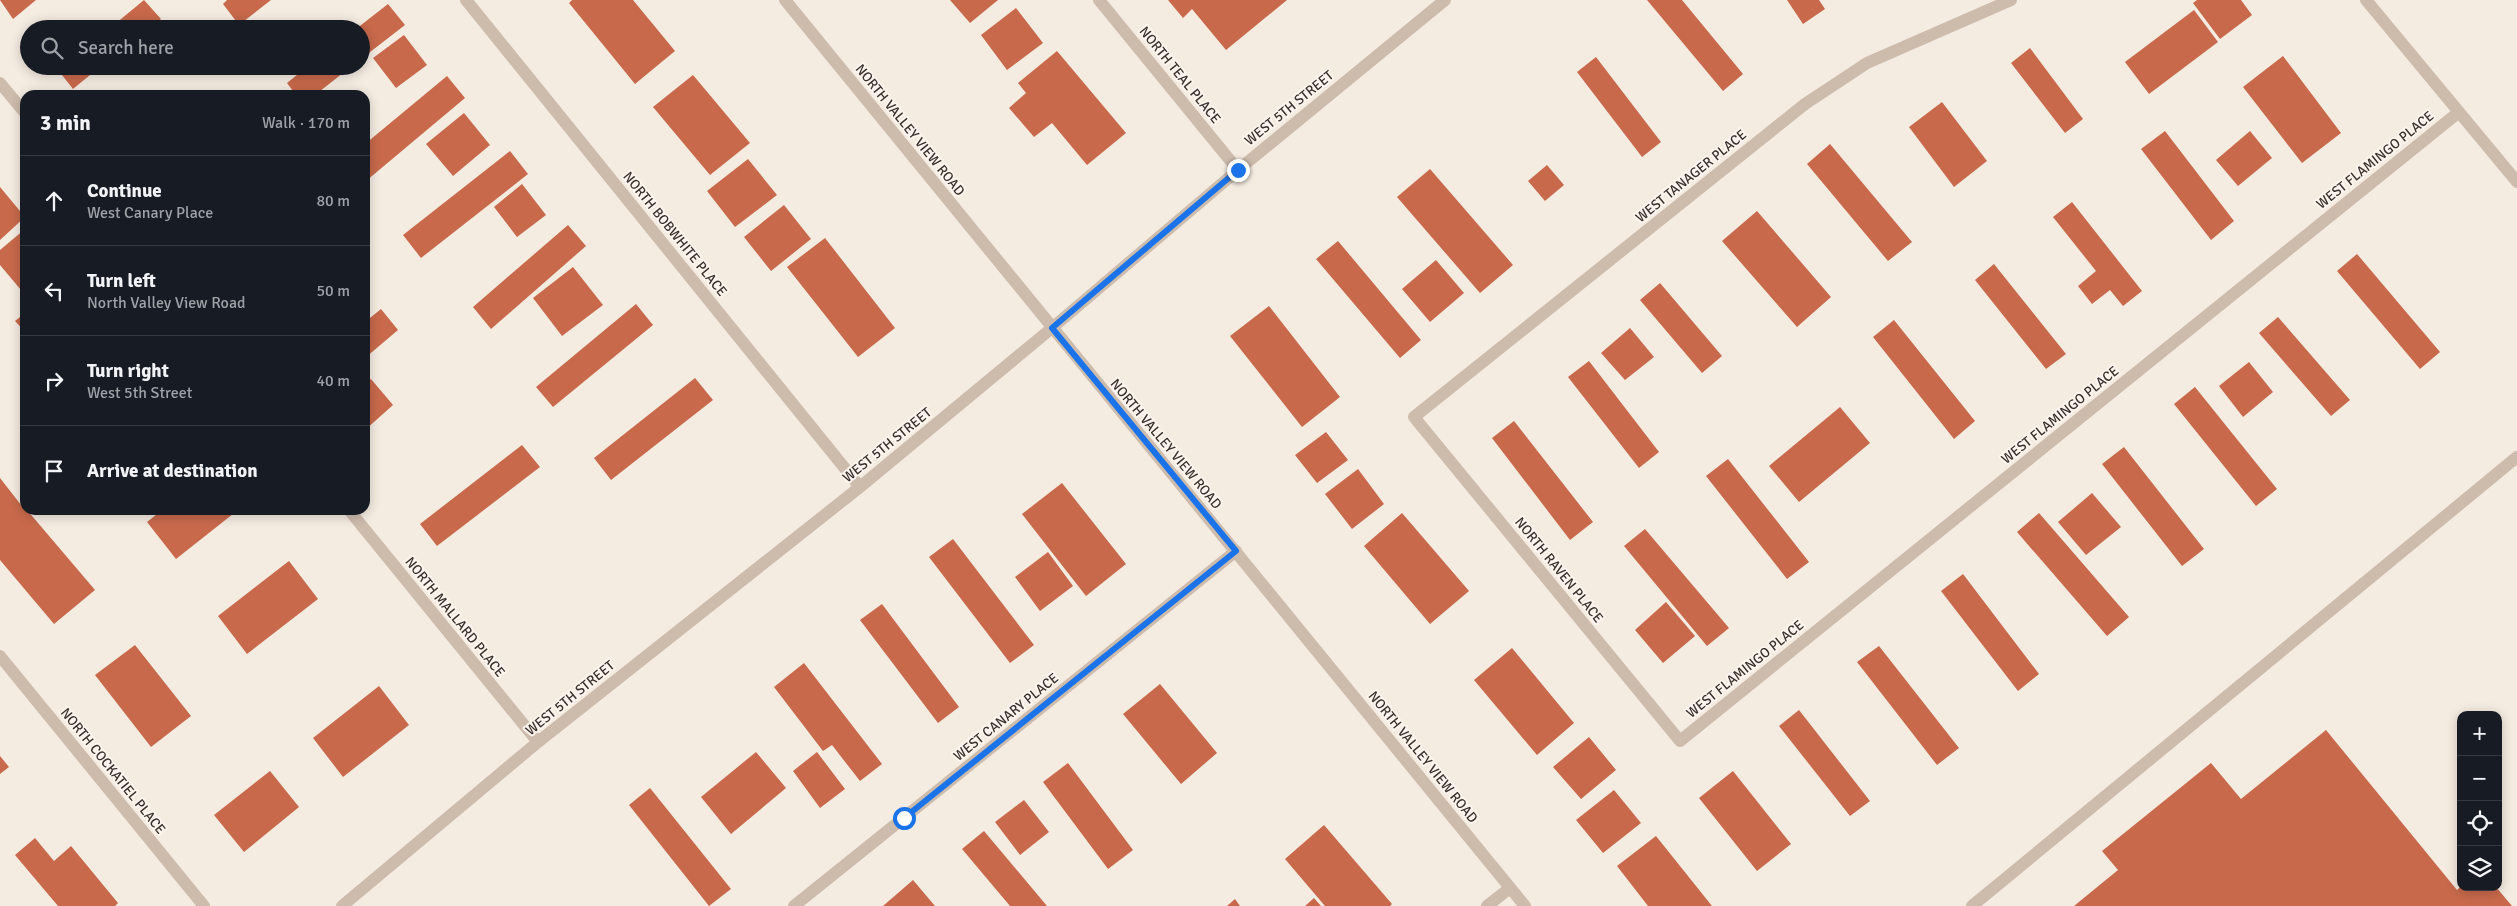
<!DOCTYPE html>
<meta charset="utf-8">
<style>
:root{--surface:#171b24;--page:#20242c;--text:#f1f3f6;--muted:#9ea1a6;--line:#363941}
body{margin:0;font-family:Signika,sans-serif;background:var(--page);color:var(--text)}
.controls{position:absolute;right:15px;bottom:15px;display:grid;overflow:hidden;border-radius:10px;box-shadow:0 2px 12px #0003}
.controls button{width:45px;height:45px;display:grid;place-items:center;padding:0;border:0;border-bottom:1px solid var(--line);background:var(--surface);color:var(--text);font:25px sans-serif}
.stop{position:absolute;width:15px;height:15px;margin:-11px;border:4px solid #1a73e8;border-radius:50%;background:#fff}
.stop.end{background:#1a73e8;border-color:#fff;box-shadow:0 1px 5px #0008}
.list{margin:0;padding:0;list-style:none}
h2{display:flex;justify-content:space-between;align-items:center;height:65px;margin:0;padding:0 20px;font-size:21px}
h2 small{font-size:16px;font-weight:400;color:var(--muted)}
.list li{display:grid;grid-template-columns:32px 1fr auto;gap:15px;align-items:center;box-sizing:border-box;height:90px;padding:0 20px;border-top:1px solid var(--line)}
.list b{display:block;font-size:19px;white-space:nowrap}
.list p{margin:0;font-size:16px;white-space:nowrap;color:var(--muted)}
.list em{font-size:16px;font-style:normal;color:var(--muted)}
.icon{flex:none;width:28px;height:28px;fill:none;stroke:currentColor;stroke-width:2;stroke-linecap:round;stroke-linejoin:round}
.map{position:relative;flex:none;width:2517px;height:906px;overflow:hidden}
.search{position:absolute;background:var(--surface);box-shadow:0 2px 12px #0003;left:20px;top:20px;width:350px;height:55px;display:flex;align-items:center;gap:12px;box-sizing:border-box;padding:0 18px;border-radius:28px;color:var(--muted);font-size:19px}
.panel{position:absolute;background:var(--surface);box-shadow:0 2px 12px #0003;left:20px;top:90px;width:350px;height:425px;border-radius:15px}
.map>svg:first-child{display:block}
.building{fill:#c8694b}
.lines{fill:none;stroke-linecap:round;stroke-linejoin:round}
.minor{stroke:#cdbbac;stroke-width:12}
.route{stroke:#1a73e8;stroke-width:6}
.labels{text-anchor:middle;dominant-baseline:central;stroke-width:4;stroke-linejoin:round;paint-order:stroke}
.street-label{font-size:14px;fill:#3b302b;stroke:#fbf5ee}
</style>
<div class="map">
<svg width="2517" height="906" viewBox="0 0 2517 906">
<rect width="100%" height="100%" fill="#f4ebe1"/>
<path class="building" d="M 0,0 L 36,0 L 13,19 Z
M 144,0 L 161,19 L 148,29 L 109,29 Z
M 227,0 L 271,0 L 239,25 L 223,4 Z
M 572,0 L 633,0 L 675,51 L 635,84 L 569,3 Z
M 950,0 L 998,0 L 970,23 Z
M 1168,0 L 1287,0 L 1226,50 L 1192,9 L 1183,18 Z
M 1647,0 L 1682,0 L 1743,74 L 1723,91 Z
M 1787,0 L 1819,0 L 1825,9 L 1803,24 Z
M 2197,0 L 2241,0 L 2252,15 L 2220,39 L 2193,3 Z
M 388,4 L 405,25 L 361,59 L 361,29 L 356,29 Z
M 1016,8 L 1043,43 L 1007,70 L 981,35 Z
M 2194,10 L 2218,42 L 2149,94 L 2125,62 Z
M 404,35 L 427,65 L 396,88 L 373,58 Z
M 2030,48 L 2083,119 L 2065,133 L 2011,63 Z
M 1057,51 L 1126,133 L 1087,165 L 1052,123 L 1034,137 L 1009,108 L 1026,93 L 1018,83 Z
M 2283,56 L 2341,133 L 2302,163 L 2243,87 Z
M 1596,57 L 1661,142 L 1642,157 L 1577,72 Z
M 62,66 L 101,66 L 73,89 L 58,70 Z
M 308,66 L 352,66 L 315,95 L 296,95 L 287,83 Z
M 693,75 L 750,143 L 710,175 L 653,107 Z
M 447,76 L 465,98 L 366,181 L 365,144 Z
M 1942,102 L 1987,161 L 1954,187 L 1909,127 Z
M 464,113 L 490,145 L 453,176 L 426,144 Z
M 2165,131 L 2234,221 L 2211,240 L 2141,149 Z
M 2250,131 L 2272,158 L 2238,186 L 2216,160 Z
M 1830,144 L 1912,242 L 1888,261 L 1807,164 Z
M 510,151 L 528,174 L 421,258 L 403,235 Z
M 748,159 L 777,195 L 735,227 L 707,191 Z
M 1547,165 L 1564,185 L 1545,201 L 1528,181 Z
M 1430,169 L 1513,265 L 1480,293 L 1397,197 Z
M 522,184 L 546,215 L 517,237 L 494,207 Z
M 0,187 L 25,217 L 0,240 Z
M 2072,202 L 2142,291 L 2123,306 L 2110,290 L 2092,304 L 2078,286 L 2096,271 L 2053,217 Z
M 784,205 L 811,239 L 771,271 L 744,237 Z
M 1757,211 L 1831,297 L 1797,327 L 1722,241 Z
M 568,225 L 586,246 L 491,329 L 473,307 Z
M 25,229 L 25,286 L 21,290 L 0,265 L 0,250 Z
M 825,238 L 895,328 L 858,357 L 787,267 Z
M 1338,241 L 1421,340 L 1400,358 L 1316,259 Z
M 2357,254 L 2440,352 L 2420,369 L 2337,271 Z
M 1436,260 L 1464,293 L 1430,322 L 1402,289 Z
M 1994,264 L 2066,354 L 2046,369 L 1975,280 Z
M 573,267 L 603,305 L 562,336 L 533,298 Z
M 1660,283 L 1722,356 L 1702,373 L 1640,300 Z
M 636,304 L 653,325 L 553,407 L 536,387 Z
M 1269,306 L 1340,397 L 1302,427 L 1230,336 Z
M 381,309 L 398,330 L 365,358 L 365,322 Z
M 25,313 L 25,332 L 15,321 Z
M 2278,317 L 2350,400 L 2331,416 L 2259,333 Z
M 1894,320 L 1975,421 L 1954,439 L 1873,337 Z
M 1630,328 L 1654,357 L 1625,380 L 1601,353 Z
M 1589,361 L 1659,452 L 1639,468 L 1568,377 Z
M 2249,362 L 2273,392 L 2243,417 L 2219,386 Z
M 695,378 L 713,400 L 611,480 L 594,458 Z
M 371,379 L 393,405 L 365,430 L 365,384 Z
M 2195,387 L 2277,489 L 2256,506 L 2174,404 Z
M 1840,407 L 1870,443 L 1799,502 L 1769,466 Z
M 1514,421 L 1593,522 L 1570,540 L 1492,438 Z
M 1326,432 L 1348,460 L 1317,483 L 1295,455 Z
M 522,445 L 540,467 L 437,546 L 420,524 Z
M 2124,447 L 2204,549 L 2182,566 L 2102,464 Z
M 1728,459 L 1809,562 L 1787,579 L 1706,476 Z
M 1358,469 L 1384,504 L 1352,529 L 1325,494 Z
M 0,478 L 25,510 L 27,510 L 95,590 L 54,624 L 0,560 Z
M 1062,483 L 1126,564 L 1086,596 L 1022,514 Z
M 2092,493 L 2121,527 L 2086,555 L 2058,522 Z
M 162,510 L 238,510 L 176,559 L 147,522 Z
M 1402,513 L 1469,591 L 1430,624 L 1364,546 Z
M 2039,513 L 2129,617 L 2107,636 L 2017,532 Z
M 1645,529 L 1729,628 L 1707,646 L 1624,546 Z
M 953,539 L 1034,645 L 1010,663 L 929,557 Z
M 1048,552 L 1073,586 L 1040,611 L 1015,577 Z
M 289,561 L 318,599 L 247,654 L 218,616 Z
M 1963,574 L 2039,674 L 2018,691 L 1941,591 Z
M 1666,602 L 1695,636 L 1663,663 L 1635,630 Z
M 882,604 L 959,707 L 938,723 L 860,620 Z
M 135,645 L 191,716 L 151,747 L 95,675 Z
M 1879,646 L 1959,748 L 1937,765 L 1857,662 Z
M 1512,648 L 1574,723 L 1537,755 L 1474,680 Z
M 804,663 L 882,764 L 860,781 L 832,745 L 823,751 L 774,687 Z
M 1160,684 L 1217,753 L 1181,784 L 1123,714 Z
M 379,686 L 409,725 L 343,777 L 313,738 Z
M 1799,710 L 1870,801 L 1850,816 L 1779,726 Z
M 2326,730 L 2457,890 L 2460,887 L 2496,887 L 2512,906 L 2074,906 L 2118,870 L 2102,851 L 2211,763 L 2241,799 Z
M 1589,737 L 1616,770 L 1581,799 L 1553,767 Z
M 756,752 L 786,788 L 731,834 L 701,797 Z
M 817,752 L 845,789 L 820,808 L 793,771 Z
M 0,756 L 9,767 L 0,774 Z
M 1068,763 L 1133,850 L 1108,869 L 1043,782 Z
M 270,771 L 299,807 L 244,852 L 214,815 Z
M 1733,771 L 1791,844 L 1757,871 L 1699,798 Z
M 650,788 L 731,889 L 709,906 L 629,805 Z
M 1614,790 L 1641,823 L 1603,853 L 1576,820 Z
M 1024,800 L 1049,832 L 1020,855 L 995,822 Z
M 1324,825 L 1392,904 L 1390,906 L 1325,906 L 1285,859 Z
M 984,831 L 1047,906 L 1010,906 L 962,849 Z
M 1656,836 L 1712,906 L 1648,906 L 1617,866 Z
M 35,838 L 54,861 L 71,846 L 118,903 L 115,906 L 58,906 L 15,855 Z
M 913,880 L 935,906 L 883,906 Z
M 1314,898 L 1321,906 L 1305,906 Z
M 1235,899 L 1240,906 L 1227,906 Z"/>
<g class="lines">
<path class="minor" d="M 466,0 L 860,487
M 785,0 L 1525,906
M 1099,0 L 1238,170
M 2011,0 L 1867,63 L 1805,104 L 1414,417 L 1680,741 L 2459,112
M 2366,0 L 2517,182
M 0,83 L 25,113
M 349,510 L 538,742
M 0,656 L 204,906
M 342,906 L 538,742 L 860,487 L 1052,328 L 1238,170 L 1445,0
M 794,906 L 1236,551
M 1487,906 L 1510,888
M 1972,906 L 2517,457"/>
</g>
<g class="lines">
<path class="route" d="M 904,818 L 1236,551 L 1052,328 L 1238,170"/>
</g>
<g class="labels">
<g class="street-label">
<text transform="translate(1180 75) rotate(51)">NORTH TEAL PLACE</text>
<text transform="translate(1289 108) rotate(-39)">WEST 5TH STREET</text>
<text transform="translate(910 130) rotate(51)">NORTH VALLEY VIEW ROAD</text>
<text transform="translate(2375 160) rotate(-39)">WEST FLAMINGO PLACE</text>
<text transform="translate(1691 176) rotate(-39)">WEST TANAGER PLACE</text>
<text transform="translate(675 234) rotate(51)">NORTH BOBWHITE PLACE</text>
<text transform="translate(2060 415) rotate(-39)">WEST FLAMINGO PLACE</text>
<text transform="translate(1166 444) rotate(50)">NORTH VALLEY VIEW ROAD</text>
<text transform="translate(887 445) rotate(-39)">WEST 5TH STREET</text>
<text transform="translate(1559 570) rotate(51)">NORTH RAVEN PLACE</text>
<text transform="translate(455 617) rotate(51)">NORTH MALLARD PLACE</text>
<text transform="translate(1745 669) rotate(-39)">WEST FLAMINGO PLACE</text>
<text transform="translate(570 698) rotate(-39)">WEST 5TH STREET</text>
<text transform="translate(1006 717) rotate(-39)">WEST CANARY PLACE</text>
<text transform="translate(1423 757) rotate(51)">NORTH VALLEY VIEW ROAD</text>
<text transform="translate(113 771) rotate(51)">NORTH COCKATIEL PLACE</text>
</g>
</g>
</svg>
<div class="controls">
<button>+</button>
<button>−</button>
<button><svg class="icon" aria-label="locate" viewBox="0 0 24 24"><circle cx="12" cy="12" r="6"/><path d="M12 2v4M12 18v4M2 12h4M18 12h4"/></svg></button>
<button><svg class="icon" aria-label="layers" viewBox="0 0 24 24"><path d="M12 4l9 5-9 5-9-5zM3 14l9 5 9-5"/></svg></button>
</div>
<div class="stop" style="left:904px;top:818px"></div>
<div class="stop end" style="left:1238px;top:170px"></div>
<div class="search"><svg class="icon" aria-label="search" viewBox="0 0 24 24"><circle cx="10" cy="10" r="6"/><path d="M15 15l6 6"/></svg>Search here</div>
<section class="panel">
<h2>3 min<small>Walk · 170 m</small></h2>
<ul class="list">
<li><svg class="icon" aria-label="ahead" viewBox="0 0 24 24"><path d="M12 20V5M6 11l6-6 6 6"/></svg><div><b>Continue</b><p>West Canary Place</p></div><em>80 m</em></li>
<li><svg class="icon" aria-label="left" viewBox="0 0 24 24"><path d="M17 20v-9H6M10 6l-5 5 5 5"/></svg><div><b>Turn left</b><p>North Valley View Road</p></div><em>50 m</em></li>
<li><svg class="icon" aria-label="right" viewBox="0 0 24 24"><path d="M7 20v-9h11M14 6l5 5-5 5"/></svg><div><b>Turn right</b><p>West 5th Street</p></div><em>40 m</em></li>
<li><svg class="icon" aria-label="arrive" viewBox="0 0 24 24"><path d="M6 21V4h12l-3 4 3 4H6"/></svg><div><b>Arrive at destination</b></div></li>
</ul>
</section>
</div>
